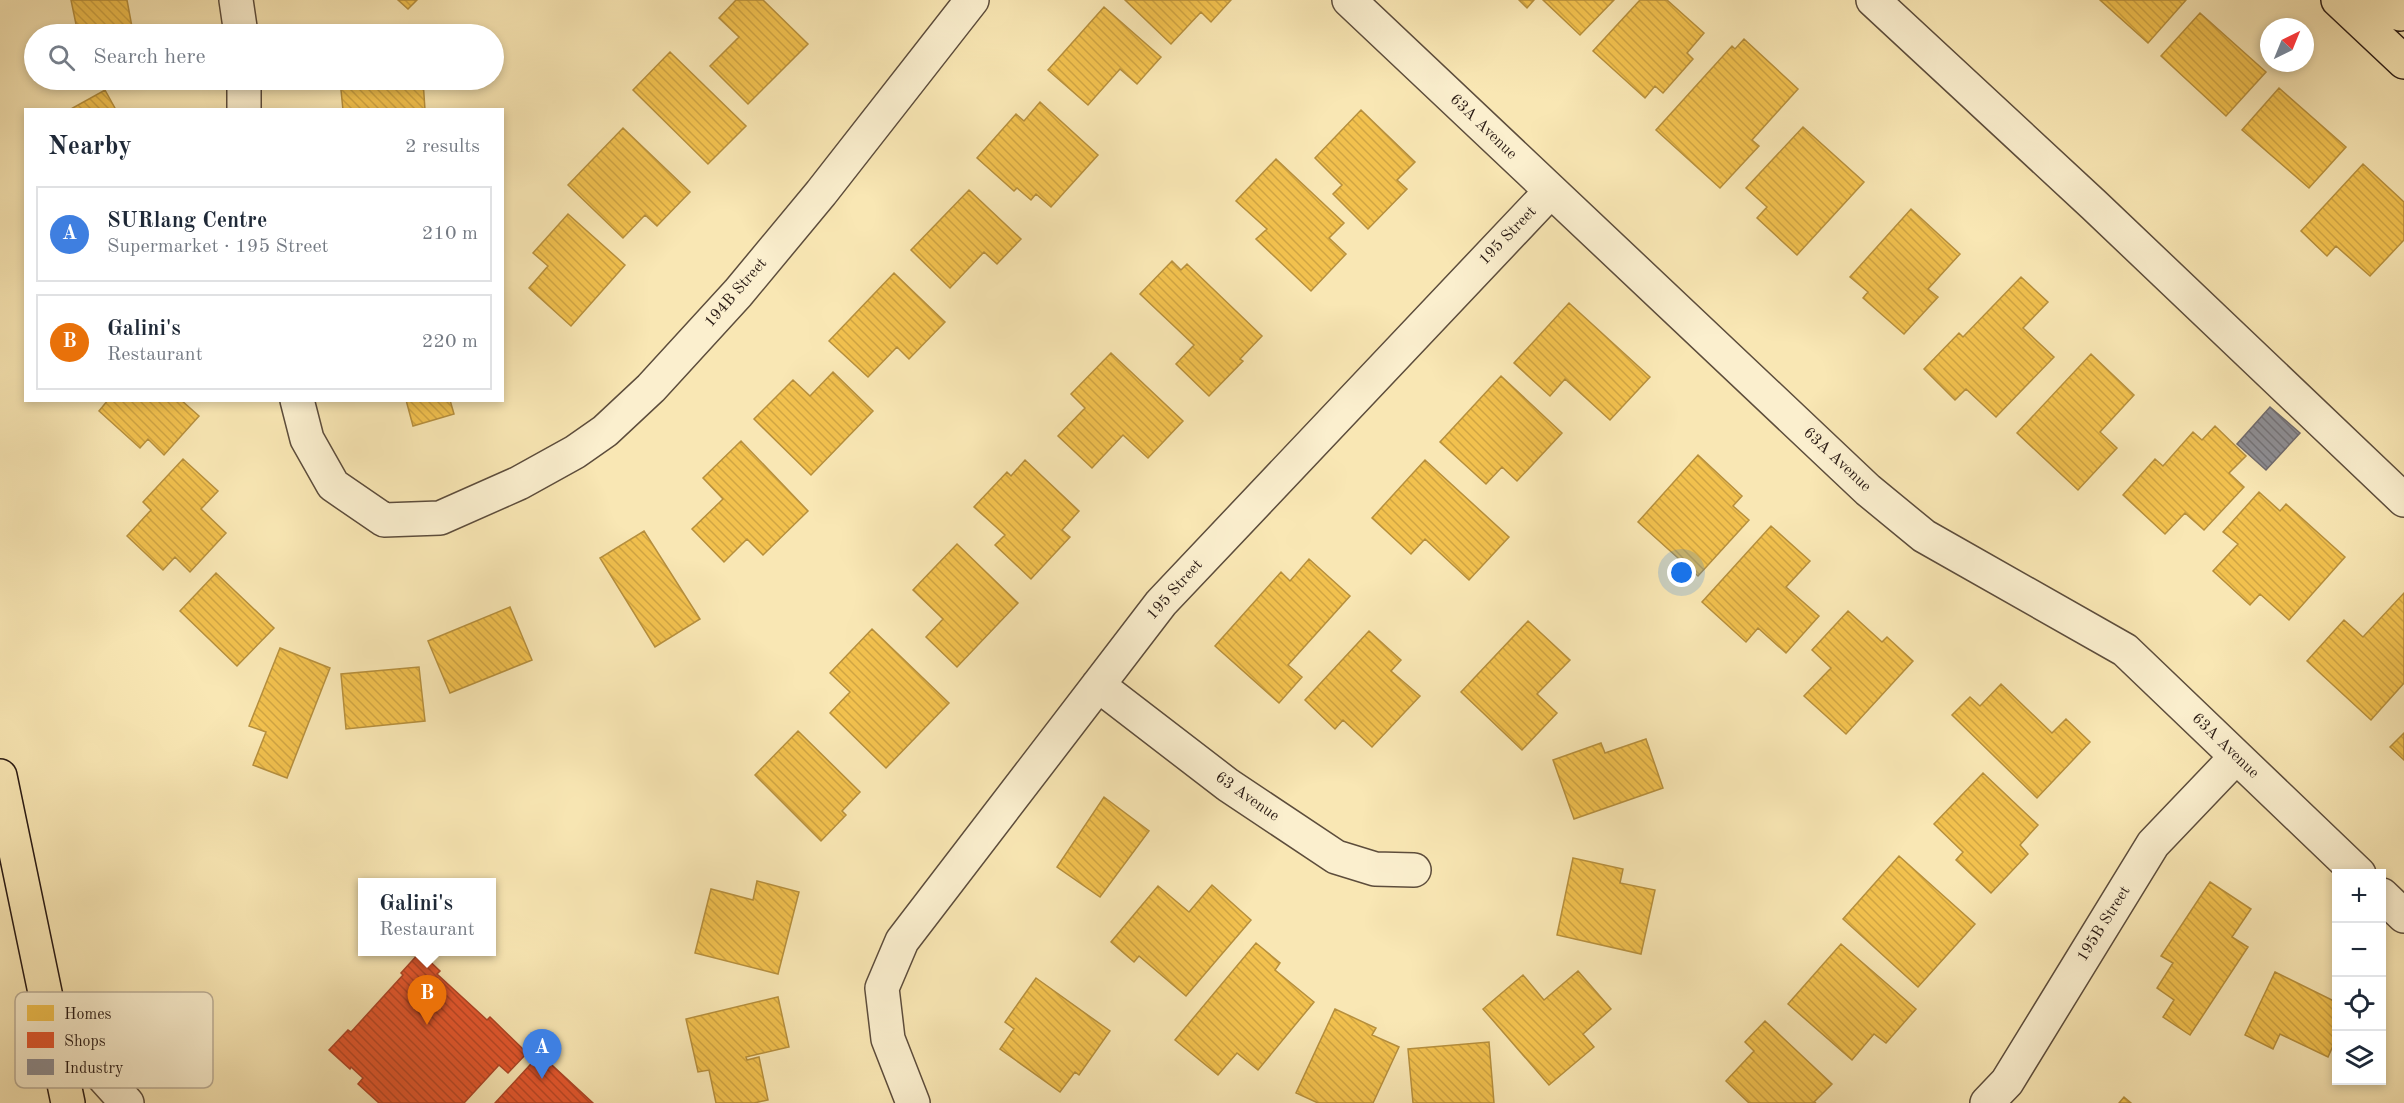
<!DOCTYPE html>
<meta charset="utf-8">
<style>
:root{--surface:#fff;--page:#f2f2f3;--text:#1f2937;--muted:#747a83;--line:#e0e1e3;--accent:#7c3aed}
body{margin:0;font-family:"Old Standard TT",serif;background:var(--page);color:var(--text)}
.controls{position:absolute;right:18px;bottom:18px;display:grid;overflow:hidden;border-radius:0px;box-shadow:0 3px 9px #0003}
.controls button{width:54px;height:54px;display:grid;place-items:center;padding:0;border:0;border-bottom:2px solid var(--line);background:var(--surface);color:var(--text);font:30px sans-serif}
.compass{position:absolute;left:2260px;top:18px;width:54px;height:54px;border-radius:50%;background:var(--surface);box-shadow:0 3px 9px #0003;rotate:43deg}
.you{position:absolute;left:1682px;top:573px;width:21px;height:21px;margin:-15px;border:4px solid #fff;border-radius:50%;background:#1a73e8;box-shadow:0 0 0 9px #1a73e833}
.badge{display:grid;place-items:center;width:39px;height:39px;border-radius:50%;background:var(--accent);color:#fff;font-size:20px;font-weight:700}
.pin{position:absolute;translate:-50% -50px;filter:drop-shadow(0 2px 3px #0008)}
.pin::after{content:'';position:absolute;top:32px;width:21px;height:18px;background:inherit;clip-path:polygon(0 0,100% 0,50% 100%)}
.popup{position:absolute;left:358px;top:878px;width:138px;height:78px;box-sizing:border-box;display:grid;place-content:center;border-radius:0px;background:var(--surface);filter:drop-shadow(0 2px 4px #0005);font-size:20px;white-space:nowrap;color:var(--muted)}
.popup b{font-size:22px;color:var(--text)}
.popup::after{content:'';position:absolute;left:50%;top:100%;margin-left:-12px;border:12px solid transparent;border-top-color:var(--surface)}
.list{margin:0;padding:0;list-style:none}
h2{display:flex;justify-content:space-between;align-items:center;height:78px;margin:0;padding:0 24px;font-size:26px}
h2 small{font-size:20px;font-weight:400;color:var(--muted)}
.list li{display:grid;grid-template-columns:39px 1fr auto;gap:18px;align-items:center;box-sizing:border-box;height:96px;margin:0 12px 12px;padding:0 12px;border:2px solid var(--line);border-radius:0px}
.list b{display:block;font-size:22px;white-space:nowrap}
.list p{margin:0;font-size:20px;white-space:nowrap;color:var(--muted)}
.list em{font-size:20px;font-style:normal;color:var(--muted)}
.icon{flex:none;width:33px;height:33px;fill:none;stroke:currentColor;stroke-width:2;stroke-linecap:round;stroke-linejoin:round}
.map{position:relative;flex:none;width:2404px;height:1103px;overflow:hidden}
.search{position:absolute;background:var(--surface);box-shadow:0 3px 9px #0003;left:24px;top:24px;width:480px;height:66px;display:flex;align-items:center;gap:15px;box-sizing:border-box;padding:0 21px;border-radius:33px;color:var(--muted);font-size:22px}
.panel{position:absolute;background:var(--surface);box-shadow:0 3px 9px #0003;left:24px;top:108px;width:480px;height:294px;border-radius:0px}
.map>svg:first-child{display:block}
.homes{fill:url(#homes-back-hatch);stroke:#b68f3d;stroke-width:1.5}
.shops{fill:url(#shops-back-hatch);stroke:#ac4526;stroke-width:1.5}
.industry{fill:url(#industry-back-hatch);stroke:#6f6a6c;stroke-width:1.5}
.lines{fill:none;stroke-linecap:round;stroke-linejoin:round}
.minor-casing{stroke:#5d4d3c;stroke-width:36}
.major-casing{stroke:#291a14;stroke-width:36}
.minor{stroke:#fbefce;stroke-width:33}
.major{stroke:#f9e7b4;stroke-width:33}
.labels{text-anchor:middle;dominant-baseline:central;stroke-width:6;stroke-linejoin:round;paint-order:stroke}
.street-label{font-size:16px;fill:#291a14;stroke:#fbefce}
.key{fill:#fbefce;stroke:#bcaf96;stroke-width:1.5}
.key-label{font-size:16px;fill:#291a14}
</style>
<div class="map">
<svg width="2404" height="1103" viewBox="0 0 2404 1103">
<defs>
<pattern id="homes-back-hatch" width="6" height="6" patternUnits="userSpaceOnUse" patternTransform="scale(1.5)"><rect width="6" height="6" fill="#f2c14e"/><path d="M-1 5l2 2M0 0l6 6M5-1l2 2" fill="none" stroke="#d0a543"/></pattern>
<pattern id="shops-back-hatch" width="6" height="6" patternUnits="userSpaceOnUse" patternTransform="scale(1.5)"><rect width="6" height="6" fill="#e4572e"/><path d="M-1 5l2 2M0 0l6 6M5-1l2 2" fill="none" stroke="#b94726"/></pattern>
<pattern id="industry-back-hatch" width="6" height="6" patternUnits="userSpaceOnUse" patternTransform="scale(1.5)"><rect width="6" height="6" fill="#8d8d92"/><path d="M-1 5l2 2M0 0l6 6M5-1l2 2" fill="none" stroke="#737276"/></pattern>
</defs>
<rect width="100%" height="100%" fill="#f9e7b4"/>
<filter id="stains"><feTurbulence type="fractalNoise" baseFrequency=".00333" numOctaves="4"/><feColorMatrix values="0 0 0 0 .2 0 0 0 0 .09 0 0 0 0 .02 0 0 0 .5 -.17"/></filter>
<radialGradient id="worn" r=".72"><stop offset=".6" stop-color="#630" stop-opacity="0"/><stop offset="1" stop-color="#630" stop-opacity=".3"/></radialGradient>
<path class="homes" d="M 71,0 L 127,0 L 132,27 L 96,34 L 78,34 Z
M 398,0 L 417,0 L 408,9 Z
M 736,0 L 763,0 L 808,44 L 748,104 L 710,66 L 739,37 L 719,18 Z
M 1125,0 L 1231,0 L 1211,22 L 1201,12 L 1171,44 Z
M 1519,0 L 1534,0 L 1527,8 Z
M 1543,0 L 1614,0 L 1580,35 Z
M 1640,0 L 1667,0 L 1704,33 L 1687,53 L 1693,59 L 1663,93 L 1655,86 L 1645,98 L 1593,51 Z
M 2100,0 L 2186,0 L 2148,43 Z
M 1104,7 L 1161,57 L 1137,84 L 1120,69 L 1088,105 L 1048,70 Z
M 2200,13 L 2266,72 L 2226,116 L 2161,56 Z
M 1744,39 L 1798,89 L 1752,140 L 1759,146 L 1720,188 L 1656,130 L 1732,46 L 1735,49 Z
M 670,52 L 746,126 L 708,164 L 633,90 Z
M 340,80 L 423,80 L 425,110 L 343,110 Z
M 2279,88 L 2346,147 L 2309,188 L 2242,130 Z
M 105,90 L 116,110 L 69,110 Z
M 1040,102 L 1098,155 L 1051,207 L 1036,194 L 1031,200 L 1017,188 L 1014,191 L 977,158 L 1016,114 L 1024,121 Z
M 1361,110 L 1415,162 L 1397,180 L 1407,189 L 1368,229 L 1333,194 L 1342,185 L 1315,158 Z
M 1803,127 L 1864,182 L 1797,255 L 1757,218 L 1767,207 L 1746,188 Z
M 623,128 L 690,192 L 657,226 L 645,215 L 623,238 L 568,185 Z
M 1276,159 L 1344,223 L 1329,238 L 1346,254 L 1311,291 L 1256,239 L 1267,229 L 1236,201 Z
M 2363,164 L 2404,202 L 2404,240 L 2370,276 L 2336,246 L 2327,256 L 2301,231 Z
M 969,190 L 1021,239 L 997,264 L 984,252 L 950,288 L 911,250 Z
M 1911,209 L 1960,254 L 1928,289 L 1938,297 L 1904,334 L 1863,298 L 1868,292 L 1850,277 Z
M 568,214 L 625,265 L 571,326 L 529,288 L 548,266 L 533,253 Z
M 1172,261 L 1181,270 L 1187,264 L 1262,336 L 1240,359 L 1243,361 L 1209,396 L 1176,364 L 1194,345 L 1140,294 Z
M 894,273 L 945,322 L 909,359 L 897,347 L 868,377 L 829,341 Z
M 2021,277 L 2048,302 L 2023,328 L 2054,357 L 1996,417 L 1966,389 L 1955,400 L 1924,369 L 1959,333 L 1963,337 Z
M 1569,303 L 1650,377 L 1610,420 L 1565,379 L 1550,396 L 1514,363 Z
M 1111,353 L 1183,421 L 1148,458 L 1123,435 L 1092,468 L 1058,436 L 1085,408 L 1071,394 Z
M 2091,354 L 2134,395 L 2100,432 L 2117,448 L 2078,490 L 2017,433 Z
M 833,372 L 873,411 L 811,475 L 754,419 L 793,380 L 810,396 Z
M 1501,376 L 1562,433 L 1517,481 L 1502,467 L 1486,484 L 1440,442 Z
M 108,400 L 181,400 L 199,416 L 164,455 L 148,439 L 140,448 L 99,411 Z
M 406,400 L 450,400 L 454,414 L 413,426 Z
M 2215,426 L 2246,456 L 2229,473 L 2244,487 L 2204,530 L 2185,513 L 2165,534 L 2123,495 L 2155,459 L 2163,466 L 2193,432 L 2202,440 Z
M 741,441 L 808,511 L 763,555 L 747,539 L 724,562 L 692,529 L 723,499 L 703,478 Z
M 1698,455 L 1742,496 L 1733,506 L 1749,520 L 1698,576 L 1638,522 Z
M 183,459 L 218,491 L 201,509 L 226,533 L 190,572 L 175,557 L 163,570 L 127,536 L 151,510 L 143,502 Z
M 1025,460 L 1079,511 L 1062,530 L 1070,537 L 1031,579 L 995,545 L 1005,535 L 974,507 L 1007,472 L 1011,476 Z
M 1425,460 L 1509,537 L 1469,580 L 1425,539 L 1411,554 L 1372,518 Z
M 2259,492 L 2280,511 L 2286,504 L 2345,557 L 2289,620 L 2260,594 L 2250,605 L 2213,571 L 2238,544 L 2223,532 Z
M 1771,526 L 1810,561 L 1786,587 L 1819,616 L 1786,653 L 1758,628 L 1746,642 L 1702,602 Z
M 644,531 L 700,619 L 655,647 L 600,558 Z
M 957,544 L 1018,603 L 957,667 L 926,637 L 943,619 L 913,590 Z
M 1309,559 L 1350,596 L 1288,665 L 1302,677 L 1279,703 L 1215,646 L 1281,572 L 1290,581 Z
M 216,573 L 274,628 L 237,666 L 180,611 Z
M 2404,593 L 2404,683 L 2371,720 L 2307,661 L 2344,620 L 2363,637 Z
M 510,607 L 532,660 L 450,693 L 428,641 Z
M 1848,611 L 1882,642 L 1887,637 L 1913,661 L 1846,734 L 1804,696 L 1831,668 L 1812,650 Z
M 1528,621 L 1570,660 L 1537,694 L 1557,713 L 1522,750 L 1461,692 Z
M 872,629 L 949,703 L 886,768 L 830,713 L 850,692 L 830,673 Z
M 1369,631 L 1401,660 L 1391,671 L 1420,696 L 1372,747 L 1343,720 L 1335,729 L 1305,700 Z
M 280,648 L 330,668 L 287,778 L 253,765 L 266,732 L 249,726 Z
M 419,667 L 425,721 L 346,729 L 341,674 Z
M 2001,684 L 2052,733 L 2066,719 L 2090,742 L 2037,798 L 1952,715 L 1970,697 L 1980,706 Z
M 798,731 L 860,792 L 842,811 L 846,815 L 821,841 L 755,775 Z
M 2404,733 L 2404,760 L 2390,747 Z
M 1646,739 L 1663,788 L 1574,819 L 1553,760 L 1601,743 L 1605,753 Z
M 1983,773 L 2038,825 L 2020,845 L 2028,854 L 1991,893 L 1956,860 L 1963,852 L 1934,824 Z
M 1104,797 L 1149,831 L 1100,897 L 1057,867 Z
M 1899,856 L 1975,924 L 1918,987 L 1843,919 Z
M 1573,858 L 1623,869 L 1620,883 L 1655,890 L 1641,954 L 1557,935 Z
M 757,881 L 799,892 L 778,974 L 695,953 L 711,889 L 753,900 Z
M 2210,882 L 2251,909 L 2232,937 L 2248,947 L 2190,1035 L 2163,1017 L 2174,1000 L 2157,988 L 2173,963 L 2161,956 Z
M 1212,885 L 1251,920 L 1186,996 L 1139,956 L 1134,962 L 1111,942 L 1158,886 L 1189,912 Z
M 1256,943 L 1280,963 L 1275,970 L 1314,1002 L 1258,1070 L 1237,1053 L 1218,1075 L 1175,1040 Z
M 1841,944 L 1916,1009 L 1886,1043 L 1874,1034 L 1852,1060 L 1788,1004 Z
M 1578,971 L 1611,1009 L 1583,1034 L 1594,1047 L 1549,1085 L 1483,1009 L 1523,975 L 1544,1000 Z
M 2275,972 L 2336,1002 L 2336,1039 L 2328,1057 L 2280,1034 L 2273,1049 L 2245,1035 Z
M 1036,978 L 1110,1031 L 1079,1075 L 1075,1072 L 1060,1092 L 1000,1049 L 1014,1029 L 1005,1022 Z
M 778,997 L 789,1047 L 746,1057 L 747,1060 L 759,1057 L 768,1100 L 754,1103 L 716,1103 L 709,1070 L 698,1072 L 686,1019 Z
M 1335,1009 L 1376,1028 L 1372,1035 L 1399,1047 L 1373,1103 L 1318,1103 L 1296,1093 Z
M 1765,1021 L 1832,1084 L 1814,1102 L 1816,1103 L 1749,1103 L 1726,1081 L 1754,1051 L 1745,1042 Z
M 1489,1042 L 1494,1103 L 1413,1103 L 1408,1049 Z
M 2124,1097 L 2131,1103 L 2119,1103 Z"/>
<path class="shops" d="M 420,952 L 440,971 L 437,974 L 487,1020 L 490,1017 L 527,1053 L 508,1073 L 499,1065 L 464,1103 L 379,1103 L 358,1084 L 363,1078 L 351,1067 L 350,1069 L 329,1050 L 348,1030 L 351,1032 L 403,975 L 401,973 Z
M 540,1054 L 593,1103 L 495,1103 Z"/>
<path class="industry" d="M 2270,407 L 2300,433 L 2266,470 L 2237,444 Z"/>
<g class="lines">
<g class="minor-casing">
<path id="minor" d="M 236,0 L 241,34
M 1349,0 L 1868,490 L 1924,536 L 2125,650 L 2359,874
M 1873,0 L 2094,205 L 2404,500
M 244,110 L 244,80
M 297,400 L 307,439 L 333,485 L 384,520 L 440,518 L 519,483 L 575,452 L 605,431 L 651,388 L 738,293 L 821,193 L 972,0
M 1098,685 L 1228,785 L 1336,857 L 1375,869 L 1414,870
M 2382,895 L 2404,916
M 50,1018 L 127,1103
M 913,1103 L 888,1039 L 882,988 L 902,941 L 1161,603 L 1550,192
M 1987,1103 L 2007,1082 L 2153,844 L 2236,757"/>
</g>
<g class="major-casing">
<path id="major" d="M 2338,0 L 2404,62
M 2360,0 L 2400,14 L 2404,13
M 0,776 L 68,1103"/>
</g>
<use href="#minor" class="minor"/>
<use href="#major" class="major"/>
</g>
<g class="labels">
<g class="street-label">
<text transform="translate(1483 127) rotate(44)">63A Avenue</text>
<text transform="translate(1508 236) rotate(-46)">195 Street</text>
<text transform="translate(736 293) rotate(-49)">194B Street</text>
<text transform="translate(1837 460) rotate(43)">63A Avenue</text>
<text transform="translate(1175 590) rotate(-48)">195 Street</text>
<text transform="translate(2225 746) rotate(44)">63A Avenue</text>
<text transform="translate(1247 797) rotate(35)">63 Avenue</text>
<text transform="translate(2104 924) rotate(-58)">195B Street</text>
</g>
</g>
<rect x="15" y="992" width="198" height="96" rx="9" class="key"/>
<rect x="27" y="1005" width="27" height="16" fill="#f2c14e"/>
<rect x="27" y="1032" width="27" height="16" fill="#e4572e"/>
<rect x="27" y="1059" width="27" height="16" fill="#8d8d92"/>
<g class="key-label">
<text x="64" y="1019">Homes</text>
<text x="64" y="1046">Shops</text>
<text x="64" y="1073">Industry</text>
</g>
<rect width="100%" height="100%" filter="url(#stains)"/>
<rect width="100%" height="100%" fill="url(#worn)"/>
</svg>
<div class="controls">
<button>+</button>
<button>−</button>
<button><svg class="icon" aria-label="locate" viewBox="0 0 24 24"><circle cx="12" cy="12" r="6"/><path d="M12 2v4M12 18v4M2 12h4M18 12h4"/></svg></button>
<button><svg class="icon" aria-label="layers" viewBox="0 0 24 24"><path d="M12 4l9 5-9 5-9-5zM3 14l9 5 9-5"/></svg></button>
</div>
<svg class="compass" viewBox="-18 -18 36 36"><path d="M0-13l5 13h-10z" fill="#e53935"/><path d="M0 13l5-13h-10z" fill="#747a83"/></svg>
<div class="you"></div>
<div class="pin badge" style="left:542px;top:1079px;background:#3f7fe0">A</div>
<div class="pin badge" style="left:427px;top:1025px;background:#e8710a">B</div>
<div class="popup"><b>Galini's</b>Restaurant</div>
<div class="search"><svg class="icon" aria-label="search" viewBox="0 0 24 24"><circle cx="10" cy="10" r="6"/><path d="M15 15l6 6"/></svg>Search here</div>
<section class="panel">
<h2>Nearby<small>2 results</small></h2>
<ul class="list">
<li><span class="badge" style="background:#3f7fe0">A</span><div><b>SURlang Centre</b><p>Supermarket · 195 Street</p></div><em>210 m</em></li>
<li><span class="badge" style="background:#e8710a">B</span><div><b>Galini's</b><p>Restaurant</p></div><em>220 m</em></li>
</ul>
</section>
</div>
